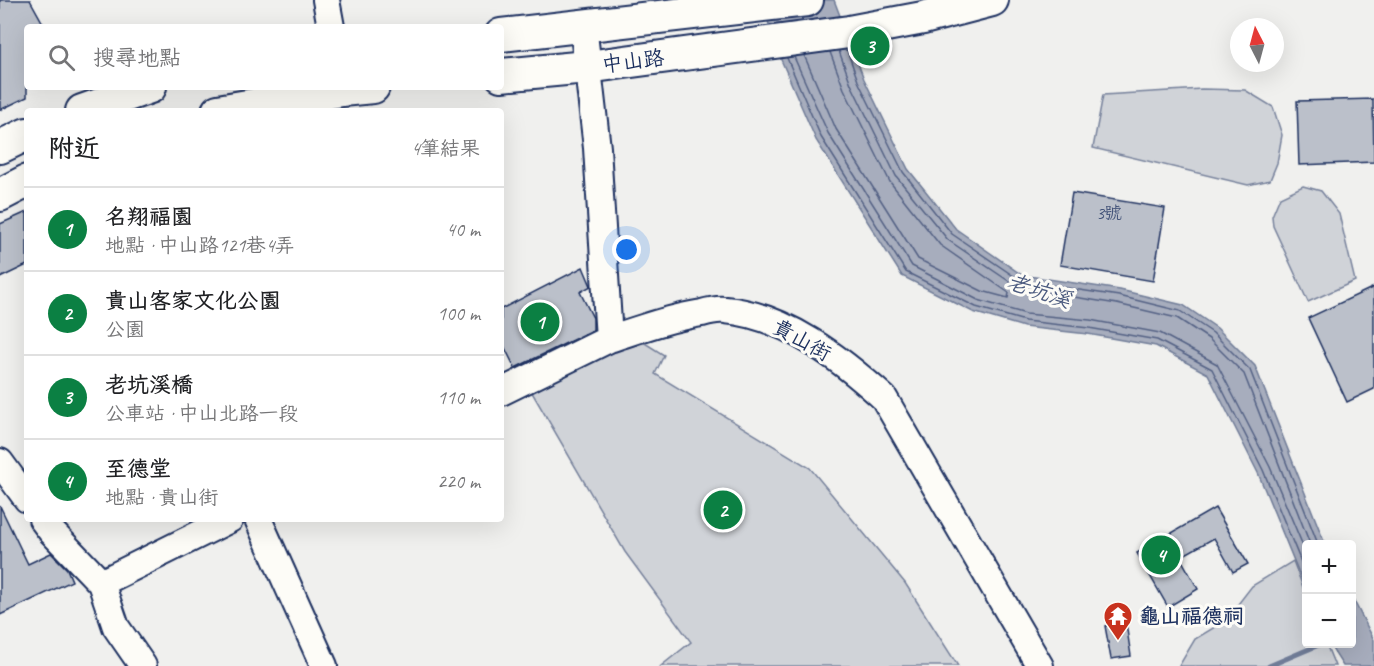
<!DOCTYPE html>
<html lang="zh-TW">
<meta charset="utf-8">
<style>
:root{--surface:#fff;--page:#f2f2f2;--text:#202124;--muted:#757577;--line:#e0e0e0;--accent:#0b8043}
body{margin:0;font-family:Caveat,"LXGW WenKai TC",sans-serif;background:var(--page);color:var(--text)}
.controls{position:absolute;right:18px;bottom:18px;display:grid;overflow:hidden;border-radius:6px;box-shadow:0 6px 24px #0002}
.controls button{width:54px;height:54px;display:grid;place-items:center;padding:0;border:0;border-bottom:2px solid var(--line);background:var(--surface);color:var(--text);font:30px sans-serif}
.compass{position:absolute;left:1230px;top:18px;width:54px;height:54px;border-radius:50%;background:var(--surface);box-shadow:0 6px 24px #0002;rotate:354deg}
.you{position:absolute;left:627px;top:250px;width:21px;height:21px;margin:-15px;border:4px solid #fff;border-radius:50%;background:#1a73e8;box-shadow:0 0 0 9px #1a73e833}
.badge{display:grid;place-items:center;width:39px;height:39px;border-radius:50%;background:var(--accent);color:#fff;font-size:20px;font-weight:700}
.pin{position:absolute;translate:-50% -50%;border:3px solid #fff;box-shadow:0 2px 6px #0006}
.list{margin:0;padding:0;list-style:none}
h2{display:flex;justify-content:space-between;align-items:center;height:78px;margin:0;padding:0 24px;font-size:26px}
h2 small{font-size:20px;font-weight:400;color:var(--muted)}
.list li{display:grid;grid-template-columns:39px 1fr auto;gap:18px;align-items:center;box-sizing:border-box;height:84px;padding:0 24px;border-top:2px solid var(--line)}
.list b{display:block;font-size:22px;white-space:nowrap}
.list p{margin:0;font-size:20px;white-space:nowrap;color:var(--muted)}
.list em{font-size:20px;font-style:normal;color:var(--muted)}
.icon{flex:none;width:33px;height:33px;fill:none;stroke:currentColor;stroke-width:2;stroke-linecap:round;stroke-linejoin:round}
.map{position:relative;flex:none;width:1374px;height:666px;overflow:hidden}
.search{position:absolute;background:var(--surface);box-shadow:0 6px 24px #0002;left:24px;top:24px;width:480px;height:66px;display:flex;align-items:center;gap:15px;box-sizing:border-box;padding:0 21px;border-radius:6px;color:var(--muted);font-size:22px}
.panel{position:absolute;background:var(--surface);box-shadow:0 6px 24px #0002;left:24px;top:108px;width:480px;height:414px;border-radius:6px}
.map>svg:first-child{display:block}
.green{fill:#d0d3d8;stroke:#76819b;stroke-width:1.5}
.water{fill:#a7adbd;stroke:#6f7b97;stroke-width:1.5}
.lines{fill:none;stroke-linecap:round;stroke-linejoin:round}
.shore{stroke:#536184;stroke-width:1.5}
.stream{stroke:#6f7b97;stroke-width:5}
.building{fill:#bbc0ca;stroke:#1b2f5e;stroke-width:1.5}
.minor-casing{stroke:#1b2f5e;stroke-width:30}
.major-casing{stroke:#1b2f5e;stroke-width:36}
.minor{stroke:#fdfcf7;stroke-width:26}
.major{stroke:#fdfcf7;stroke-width:32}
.labels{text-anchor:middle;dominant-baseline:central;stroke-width:6;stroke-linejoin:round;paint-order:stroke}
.number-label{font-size:18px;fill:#435379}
.street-label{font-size:21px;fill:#1b2f5e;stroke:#fdfcf7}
.poi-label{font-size:21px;font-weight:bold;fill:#1b2f5e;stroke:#fdfcf7;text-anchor:start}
.water-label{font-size:22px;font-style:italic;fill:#4c5b7f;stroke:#fdfcf7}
</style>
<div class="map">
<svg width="1374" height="666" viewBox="0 0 1374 666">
<rect width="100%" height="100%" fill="#f0f0ee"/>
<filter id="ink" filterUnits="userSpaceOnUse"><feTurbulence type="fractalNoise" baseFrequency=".0167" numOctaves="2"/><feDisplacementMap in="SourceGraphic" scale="12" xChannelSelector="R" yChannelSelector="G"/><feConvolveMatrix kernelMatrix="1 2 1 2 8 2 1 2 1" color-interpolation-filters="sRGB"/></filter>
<g filter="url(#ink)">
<path class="green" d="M 1202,89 L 1245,90 L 1273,107 L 1282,135 L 1277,163 L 1270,180 L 1248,185 L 1093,148 L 1103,95 Z
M 1303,186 L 1321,191 L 1339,214 L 1355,281 L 1308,302 L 1273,226 L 1272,216 L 1280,197 Z
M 640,340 L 664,355 L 655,374 L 810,468 L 905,583 L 958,666 L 661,666 L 691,642 L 625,552 L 530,389 L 607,349 Z
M 1293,561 L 1306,595 L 1306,644 L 1326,644 L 1335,666 L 1179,666 L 1195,639 L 1225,621 L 1252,586 Z"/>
<path class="water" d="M 761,0 L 834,0 L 864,79 L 908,169 L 956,229 L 1022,275 L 1120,290 L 1183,305 L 1217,328 L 1255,366 L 1325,544 L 1306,544 L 1306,590 L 1258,473 L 1208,374 L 1156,346 L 1088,334 L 1024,327 L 973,312 L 902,276 L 816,140 L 779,55 Z
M 1352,597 L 1374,640 L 1374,666 L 1343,666 L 1329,644 L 1352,644 Z"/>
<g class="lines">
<path class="shore" d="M 847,50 L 858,81 L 903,172 L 952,234 L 1021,281 L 1119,296 L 1180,311 L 1213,333 L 1250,370 L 1318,544
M 839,51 L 851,84 L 896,176 L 948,240 L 1019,288 L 1117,304 L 1177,318 L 1209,339 L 1244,374 L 1310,544
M 804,55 L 836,129 L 918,259 L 982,291 L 1008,298 L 1009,293 L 940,245 L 890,182 L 844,89 L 830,52
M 794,57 L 828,133 L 912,266 L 978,300 L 1026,314 L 1090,320 L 1160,333 L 1217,364 L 1270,467 L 1306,553
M 787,58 L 821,137 L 906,272 L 976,307 L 1025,321 L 1089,328 L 1157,340 L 1212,369 L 1263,470 L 1306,574"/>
<path class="stream" d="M 1269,666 L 1321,644"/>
</g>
<path class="building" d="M 0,0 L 30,0 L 45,27 L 27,27 L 27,97 L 0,110 Z
M 1373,99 L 1374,162 L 1299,165 L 1297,101 Z
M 1072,193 L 1165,208 L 1153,281 L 1060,265 Z
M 27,212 L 27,265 L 0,278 L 0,224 Z
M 583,267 L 591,286 L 580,292 L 593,318 L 593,330 L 515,368 L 501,340 L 501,309 Z
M 1374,287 L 1374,389 L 1347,402 L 1308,318 Z
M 0,506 L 28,564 L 51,553 L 67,569 L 72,581 L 0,615 Z
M 1215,508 L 1248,564 L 1233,572 L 1214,538 L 1180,557 L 1198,589 L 1168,607 L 1137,553 Z
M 1126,623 L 1131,656 L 1111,659 L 1105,626 Z"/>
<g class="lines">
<g class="minor-casing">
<path id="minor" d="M 326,0 L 331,27
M 583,25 L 597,148 L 609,339 C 640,329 670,318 702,313 C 709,311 718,309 725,310 C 785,315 841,359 884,398 L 1040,666
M 501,392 L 609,339
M 0,462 L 27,499
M 42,519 L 51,531 L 101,583 L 116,627 L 143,666
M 258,519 L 324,666
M 101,583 L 230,519"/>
</g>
<g class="major-casing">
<path id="major" d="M 501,35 L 807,0
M 501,75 L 587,67 L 849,32 L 923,18 L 992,0
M 82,111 L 150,87
M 218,111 L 342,90 L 373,87
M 0,147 L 27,134
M 0,195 L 27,181"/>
</g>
<use href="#minor" class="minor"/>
<use href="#major" class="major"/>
</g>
</g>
<defs>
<g id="temple-pin" transform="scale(1.5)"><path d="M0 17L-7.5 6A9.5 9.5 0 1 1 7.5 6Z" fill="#c8321e" stroke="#fdfcf7"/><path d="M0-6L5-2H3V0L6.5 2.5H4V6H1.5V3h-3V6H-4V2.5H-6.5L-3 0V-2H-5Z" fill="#fff"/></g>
</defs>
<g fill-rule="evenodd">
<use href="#temple-pin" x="1118" y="616"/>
</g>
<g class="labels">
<g class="number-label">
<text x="1109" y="213">3號</text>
</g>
<g class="street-label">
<text transform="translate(633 61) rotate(-7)">中山路</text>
<text transform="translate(802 340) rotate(29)">貴山街</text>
</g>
<g class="poi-label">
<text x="1139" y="616">龜山福德祠</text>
</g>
<g class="water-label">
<text transform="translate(1039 291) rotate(18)">老坑溪</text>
</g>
</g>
</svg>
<div class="controls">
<button>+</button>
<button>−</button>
</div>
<svg class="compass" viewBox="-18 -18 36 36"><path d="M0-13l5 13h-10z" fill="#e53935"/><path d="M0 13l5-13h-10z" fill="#757577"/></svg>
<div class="you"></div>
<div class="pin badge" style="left:540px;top:322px">1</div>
<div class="pin badge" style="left:723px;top:510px">2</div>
<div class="pin badge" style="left:870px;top:46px">3</div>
<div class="pin badge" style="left:1161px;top:555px">4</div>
<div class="search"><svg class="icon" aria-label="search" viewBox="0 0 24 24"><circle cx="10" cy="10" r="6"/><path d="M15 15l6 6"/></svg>搜尋地點</div>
<section class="panel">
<h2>附近<small>4筆結果</small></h2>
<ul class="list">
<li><span class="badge">1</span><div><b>名翔福園</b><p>地點 · 中山路121巷4弄</p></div><em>40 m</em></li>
<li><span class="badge">2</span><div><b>貴山客家文化公園</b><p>公園</p></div><em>100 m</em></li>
<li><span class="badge">3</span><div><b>老坑溪橋</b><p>公車站 · 中山北路一段</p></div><em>110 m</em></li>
<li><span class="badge">4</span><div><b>至德堂</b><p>地點 · 貴山街</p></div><em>220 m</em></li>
</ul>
</section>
</div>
